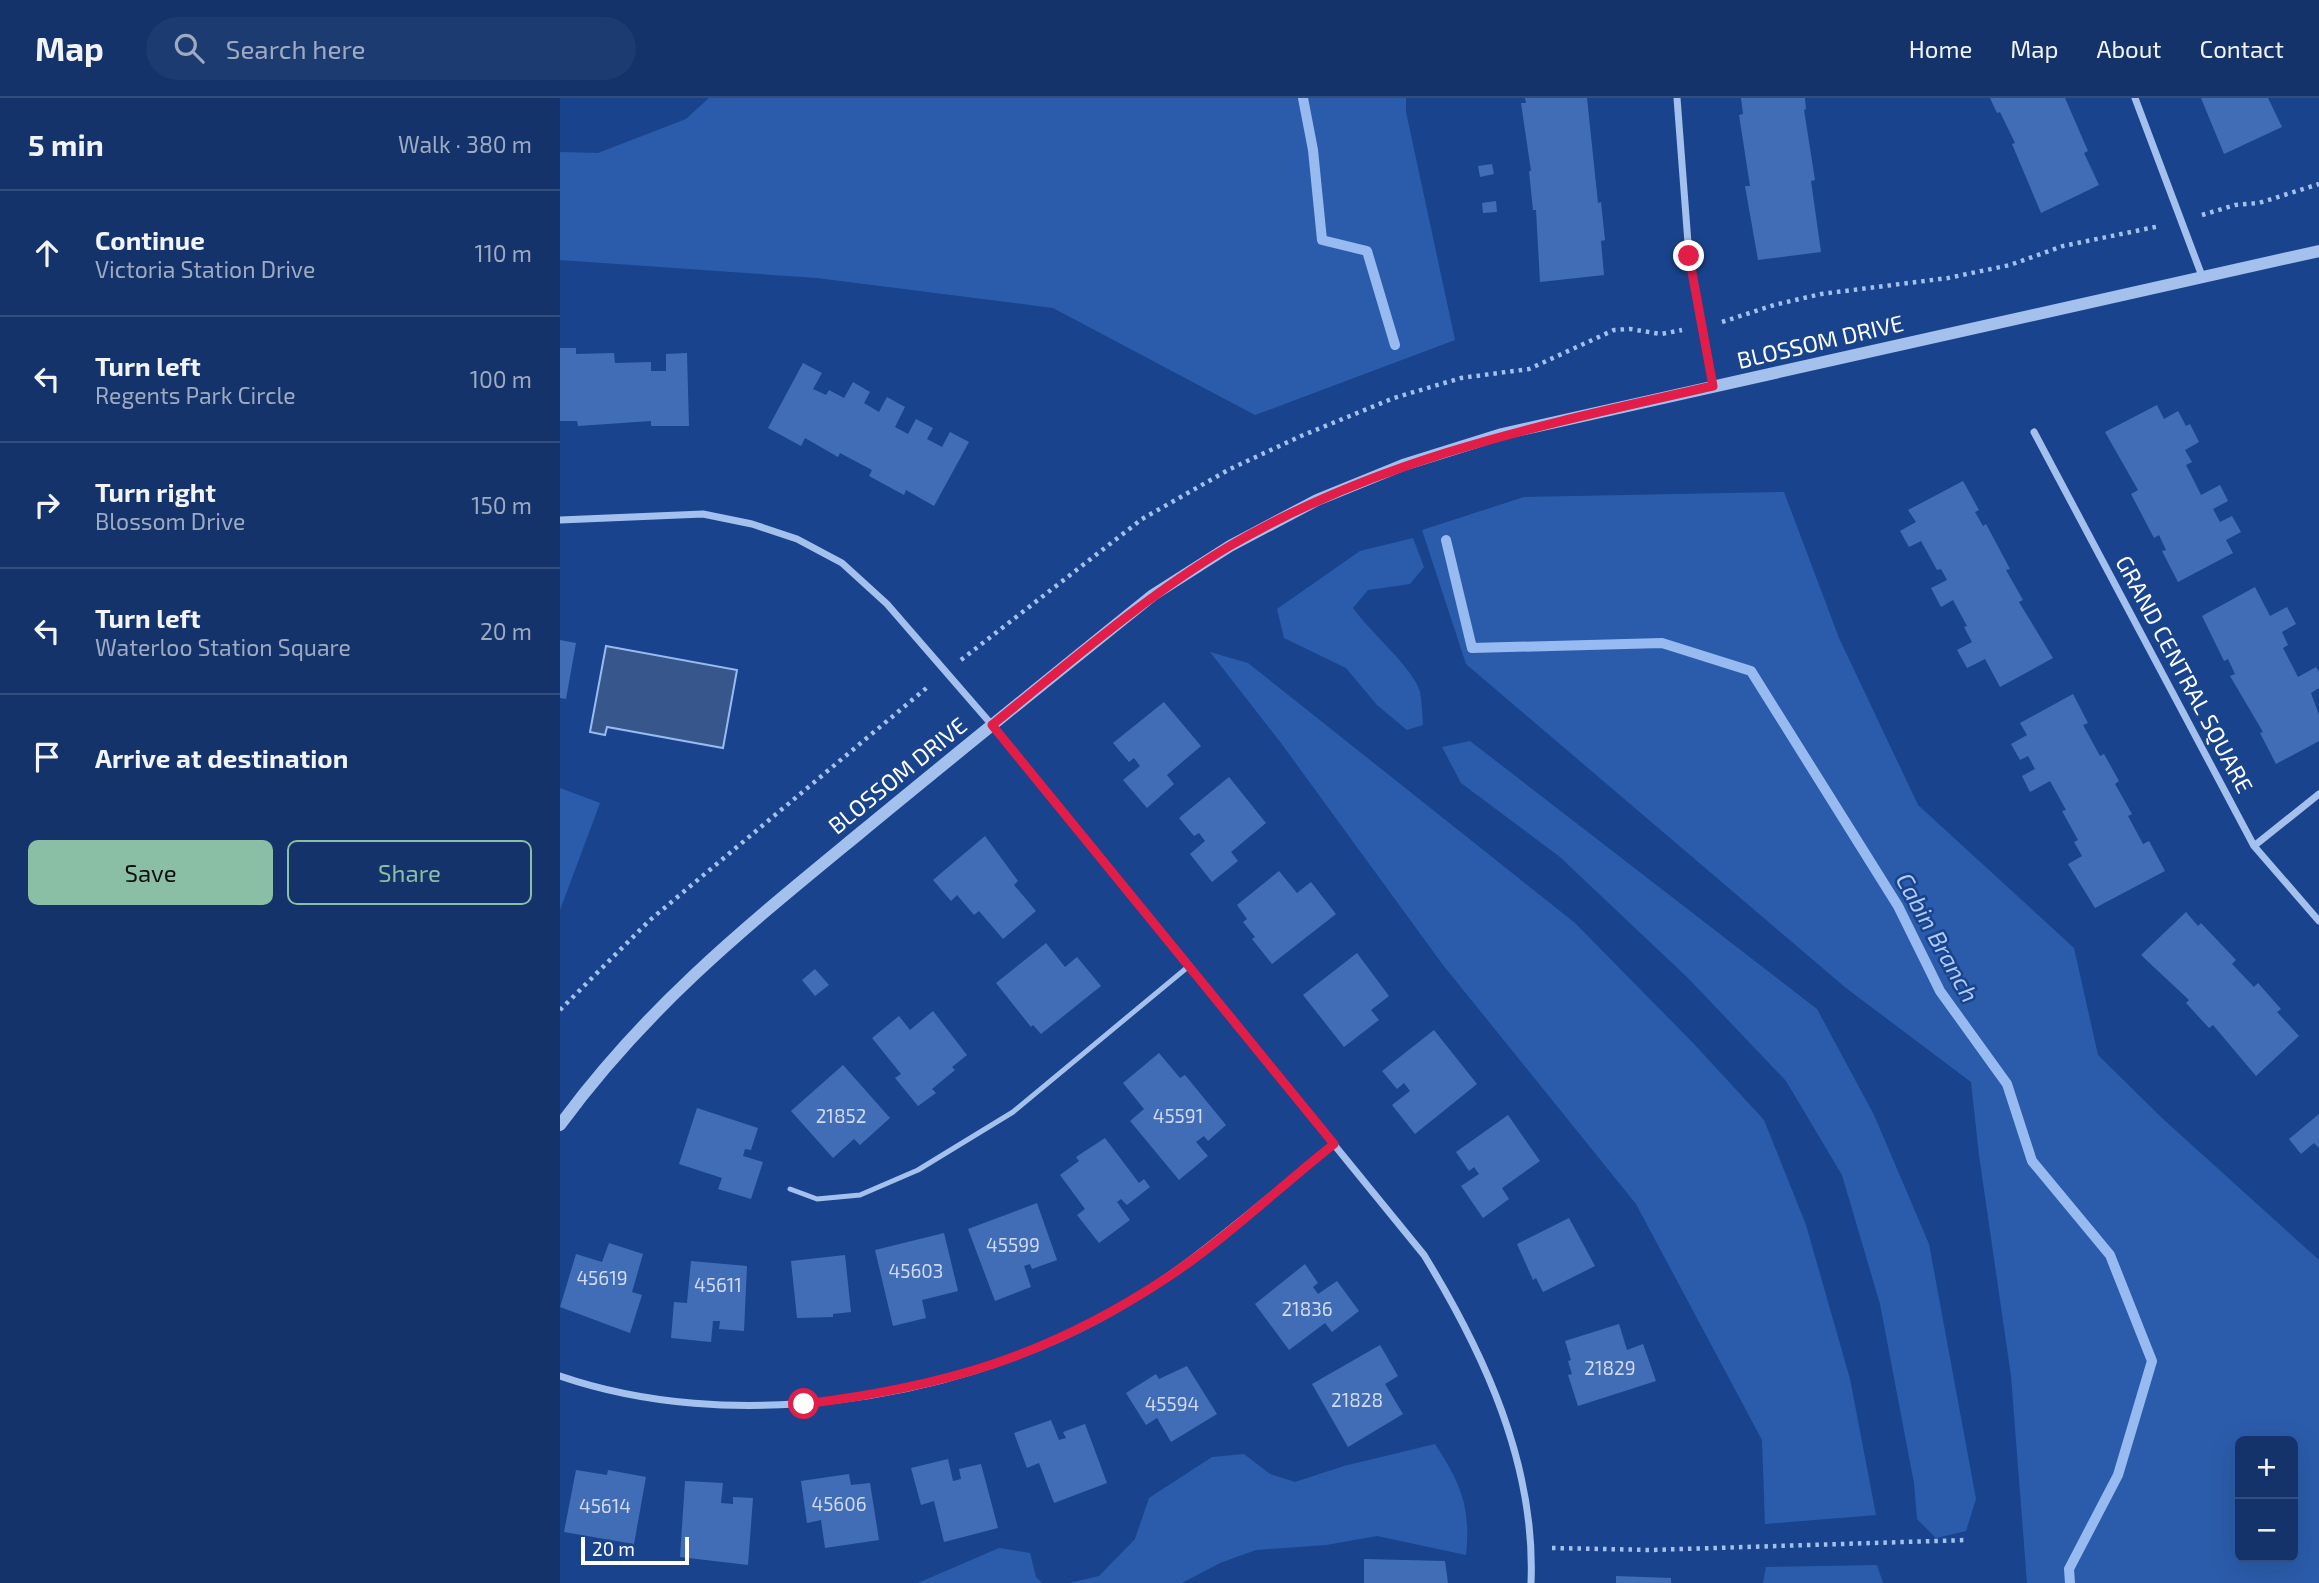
<!DOCTYPE html>
<meta charset="utf-8">
<style>
:root{--surface:#13336a;--page:#1c3b70;--text:#f1f3f6;--muted:#9daac1;--line:#324e7e;--accent:#8abfa5}
body{margin:0;font-family:"Exo 2",sans-serif;background:var(--page);color:var(--text)}
.controls{position:absolute;right:21px;bottom:21px;display:grid;overflow:hidden;border-radius:10px;box-shadow:0 7px 28px #0002}
.controls button{width:63px;height:63px;display:grid;place-items:center;padding:0;border:0;border-bottom:2px solid var(--line);background:var(--surface);color:var(--text);font:35px sans-serif}
.scale{position:absolute;left:21px;bottom:18px;width:108px;box-sizing:border-box;padding-left:7px;border:4px solid #fff;border-top:0;font-size:19px;line-height:24px;white-space:nowrap;color:#fff;-webkit-text-stroke:5px #19448d;paint-order:stroke}
.stop{position:absolute;width:21px;height:21px;margin:-16px;border:5px solid #e11d48;border-radius:50%;background:#fff}
.stop.end{background:#e11d48;border-color:#fff;box-shadow:0 2px 7px #0008}
.list{margin:0;padding:0;list-style:none}
h2{display:flex;justify-content:space-between;align-items:center;height:91px;margin:0;padding:0 28px;font-size:30px}
h2 small{font-size:23px;font-weight:400;color:var(--muted)}
.list li{display:grid;grid-template-columns:46px 1fr auto;gap:21px;align-items:center;box-sizing:border-box;height:126px;padding:0 28px;border-top:2px solid var(--line)}
.list b{display:block;font-size:26px;white-space:nowrap}
.list p{margin:0;font-size:23px;white-space:nowrap;color:var(--muted)}
.list em{font-size:23px;font-style:normal;color:var(--muted)}
.actions{display:flex;gap:14px;padding:21px 28px}
.actions a{flex:1;padding:16px 0;border:2px solid var(--accent);border-radius:10px;text-align:center;font-size:24px;color:var(--accent)}
.actions .main{background:var(--accent);color:#111}
.icon{flex:none;width:38px;height:38px;fill:none;stroke:currentColor;stroke-width:2;stroke-linecap:round;stroke-linejoin:round}
.map{position:relative;flex:none;width:1759px;height:1485px;overflow:hidden}
header{display:flex;align-items:center;gap:42px;box-sizing:border-box;height:98px;padding:0 35px;background:var(--surface);border-bottom:2px solid var(--line)}
header strong{font-size:33px}
nav{display:flex;gap:38px;margin-inline-start:auto;font-size:24px}
.search{width:490px;height:63px;background:var(--page);display:flex;align-items:center;gap:18px;box-sizing:border-box;padding:0 24px;border-radius:38px;color:var(--muted);font-size:26px}
main{display:flex}
aside{flex:1;background:var(--surface)}
.map>svg:first-child{display:block}
.green{fill:#2b5cab;fill-rule:evenodd}
.water{fill:#36568c;stroke:#97bbf1;stroke-width:2}
.lines{fill:none;stroke-linecap:round;stroke-linejoin:round}
.stream{stroke:#97bbf1;stroke-width:10}
.building{fill:#416db6}
.path{stroke:#a4c1ee;stroke-width:4.5;stroke-dasharray:3.5 5;stroke-linecap:butt}
.service{stroke:#a4c1ee;stroke-width:5}
.minor{stroke:#a4c1ee;stroke-width:7}
.tertiary{stroke:#a4c1ee;stroke-width:12}
.route{stroke:#e11d48;stroke-width:9}
.labels{text-anchor:middle;dominant-baseline:central;stroke-width:5;stroke-linejoin:round;paint-order:stroke}
.number-label{font-size:19px;fill:#d0daed}
.street-label{font-size:23px;fill:#fff;stroke:#19448d}
.water-label{font-size:24px;font-style:italic;fill:#b0cbf6;stroke:#19448d}
</style>
<header>
<strong>Map</strong>
<div class="search"><svg class="icon" aria-label="search" viewBox="0 0 24 24"><circle cx="10" cy="10" r="6"/><path d="M15 15l6 6"/></svg>Search here</div>
<nav><a>Home</a><a>Map</a><a>About</a><a>Contact</a></nav>
</header>
<main>
<aside>
<h2>5 min<small>Walk · 380 m</small></h2>
<ul class="list">
<li><svg class="icon" aria-label="ahead" viewBox="0 0 24 24"><path d="M12 20V5M6 11l6-6 6 6"/></svg><div><b>Continue</b><p>Victoria Station Drive</p></div><em>110 m</em></li>
<li><svg class="icon" aria-label="left" viewBox="0 0 24 24"><path d="M17 20v-9H6M10 6l-5 5 5 5"/></svg><div><b>Turn left</b><p>Regents Park Circle</p></div><em>100 m</em></li>
<li><svg class="icon" aria-label="right" viewBox="0 0 24 24"><path d="M7 20v-9h11M14 6l5 5-5 5"/></svg><div><b>Turn right</b><p>Blossom Drive</p></div><em>150 m</em></li>
<li><svg class="icon" aria-label="left" viewBox="0 0 24 24"><path d="M17 20v-9H6M10 6l-5 5 5 5"/></svg><div><b>Turn left</b><p>Waterloo Station Square</p></div><em>20 m</em></li>
<li><svg class="icon" aria-label="arrive" viewBox="0 0 24 24"><path d="M6 21V4h12l-3 4 3 4H6"/></svg><div><b>Arrive at destination</b></div></li>
</ul>
<div class="actions"><a class="main">Save</a><a>Share</a></div>
</aside>
<div class="map">
<svg width="1759" height="1485" viewBox="0 0 1759 1485">
<rect width="100%" height="100%" fill="#19448d"/>
<path class="green" d="M 149,0 L 846,0 L 846,14 L 895,242 L 695,317 L 493,210 L 257,180 L 0,162 L 0,54 L 38,55 L 126,21 Z
M 1224,394 L 1279,540 L 1358,707 L 1514,850 L 1538,957 L 1603,1021 L 1759,1162 L 1759,1485 L 1467,1485 L 1451,1278 L 1419,1057 L 1411,984 L 1286,890 L 906,566 L 862,432 L 964,399 ZM 1680,1343 L 1733,1343 L 1733,1459 L 1680,1459 Z
M 853,440 L 864,469 L 850,486 L 808,492 L 793,510 C 808,532 855,572 860,594 C 862,604 862,616 863,627 L 847,632 L 817,607 L 786,570 L 724,540 L 717,511 L 800,453 Z
M 650,554 L 688,565 L 1015,825 L 1134,946 L 1204,1022 L 1246,1127 L 1290,1281 L 1316,1417 L 1205,1426 L 1202,1342 L 1076,1106 L 883,867 L 721,645 Z
M 910,643 L 1257,911 L 1314,1017 L 1369,1146 L 1416,1401 L 1406,1433 L 1376,1440 L 1357,1421 L 1354,1385 L 1320,1206 L 1282,1077 L 1226,983 L 1129,881 L 1000,759 L 901,685 L 882,649 Z
M 0,690 L 40,705 L 0,812 Z
M 875,1346 C 901,1386 911,1409 906,1457 L 817,1438 L 766,1447 L 696,1452 L 660,1465 L 622,1485 L 509,1485 L 539,1478 L 575,1441 L 589,1400 L 652,1359 L 684,1356 L 710,1376 L 735,1384 L 784,1368 Z
M 439,1450 L 470,1455 L 476,1479 L 482,1485 L 358,1485 Z
M 1317,1467 L 1323,1485 L 1203,1485 L 1206,1469 Z"/>
<path class="water" d="M 46,548 L 177,572 L 163,650 L 47,629 L 45,637 L 30,634 Z"/>
<g class="lines">
<path class="stream" d="M 743,0 L 753,52 L 762,142 L 807,153 L 835,247
M 886,442 L 912,550 L 1102,545 L 1191,573 L 1338,808 L 1380,893 L 1447,986 L 1472,1063 L 1550,1157 L 1592,1263 L 1558,1377 L 1509,1471 L 1510,1485"/>
</g>
<path class="building" d="M 965,0 L 1027,0 L 1038,105 L 1041,104 L 1045,142 L 1041,143 L 1044,177 L 980,184 L 976,112 L 973,112 L 969,73 L 971,73 L 961,5 L 966,5 Z
M 1181,0 L 1245,0 L 1246,11 L 1244,12 L 1255,82 L 1251,83 L 1261,154 L 1198,162 L 1185,88 L 1190,88 L 1179,17 L 1183,16 Z
M 1430,0 L 1505,0 L 1528,53 L 1524,55 L 1539,87 L 1481,115 L 1452,46 L 1455,45 L 1440,14 L 1437,15 Z
M 1641,0 L 1708,0 L 1722,29 L 1664,56 Z
M 932,66 L 934,76 L 920,79 L 918,68 Z
M 936,103 L 937,114 L 923,115 L 922,105 Z
M 0,250 L 16,250 L 16,256 L 54,255 L 55,265 L 91,264 L 91,273 L 106,273 L 106,256 L 127,255 L 129,328 L 91,328 L 91,323 L 18,328 L 17,323 L 0,323 Z
M 243,265 L 262,275 L 253,291 L 266,297 L 269,292 L 284,300 L 293,284 L 310,294 L 304,305 L 319,314 L 327,299 L 345,309 L 335,329 L 348,336 L 356,321 L 373,330 L 367,341 L 382,349 L 390,334 L 409,344 L 374,408 L 346,392 L 344,397 L 309,378 L 312,372 L 280,355 L 278,359 L 245,340 L 241,348 L 208,330 Z
M 1597,307 L 1604,321 L 1618,313 L 1626,328 L 1630,326 L 1639,344 L 1625,352 L 1632,364 L 1626,367 L 1641,397 L 1660,387 L 1668,403 L 1653,411 L 1660,424 L 1672,418 L 1681,434 L 1666,442 L 1673,455 L 1618,484 L 1602,453 L 1606,452 L 1599,437 L 1594,440 L 1571,396 L 1578,392 L 1545,334 Z
M 1403,383 L 1419,412 L 1415,414 L 1423,428 L 1426,426 L 1450,471 L 1446,472 L 1463,502 L 1459,504 L 1493,560 L 1440,589 L 1425,561 L 1407,570 L 1397,552 L 1412,544 L 1404,529 L 1407,528 L 1393,502 L 1381,509 L 1371,490 L 1387,482 L 1381,471 L 1377,472 L 1361,443 L 1349,449 L 1340,433 L 1356,424 L 1348,412 Z
M 1695,489 L 1710,518 L 1727,509 L 1736,526 L 1722,534 L 1728,547 L 1723,550 L 1738,579 L 1756,569 L 1759,574 L 1759,590 L 1751,595 L 1759,617 L 1759,643 L 1716,666 L 1700,635 L 1703,634 L 1670,578 L 1675,576 L 1668,561 L 1664,563 L 1642,518 Z
M 0,542 L 16,545 L 6,601 L 0,600 Z
M 1513,596 L 1528,625 L 1523,627 L 1540,658 L 1544,656 L 1559,683 L 1555,686 L 1572,716 L 1568,718 L 1583,746 L 1589,743 L 1605,773 L 1535,810 L 1508,766 L 1522,758 L 1514,744 L 1518,742 L 1502,713 L 1506,712 L 1490,683 L 1470,694 L 1462,678 L 1475,671 L 1468,658 L 1460,662 L 1451,646 L 1467,637 L 1460,625 Z
M 604,604 L 641,648 L 607,677 L 614,686 L 587,710 L 563,682 L 580,668 L 574,660 L 569,664 L 553,645 Z
M 669,679 L 706,725 L 671,754 L 678,763 L 652,784 L 630,756 L 645,743 L 639,735 L 634,738 L 619,720 Z
M 425,738 L 458,783 L 454,787 L 476,813 L 443,841 L 419,813 L 414,817 L 397,797 L 391,803 L 373,782 Z
M 719,773 L 737,795 L 751,784 L 776,816 L 712,866 L 692,841 L 695,839 L 683,824 L 687,821 L 677,807 Z
M 1626,814 L 1638,828 L 1641,825 L 1676,862 L 1672,866 L 1694,889 L 1698,885 L 1721,911 L 1717,914 L 1739,938 L 1696,978 L 1653,927 L 1649,930 L 1626,905 L 1629,902 L 1581,857 Z
M 486,845 L 505,869 L 517,859 L 541,888 L 481,936 L 473,927 L 471,929 L 436,885 Z
M 797,855 L 829,898 L 811,912 L 819,922 L 784,949 L 743,897 Z
M 255,871 L 269,887 L 255,898 L 242,882 Z
M 373,913 L 407,957 L 392,969 L 395,972 L 372,991 L 376,995 L 358,1008 L 335,980 L 341,976 L 312,940 L 339,918 L 350,932 Z
M 874,932 L 917,986 L 855,1036 L 832,1007 L 850,993 L 844,985 L 837,991 L 822,973 Z
M 599,955 L 620,980 L 625,977 L 666,1027 L 648,1043 L 644,1038 L 636,1044 L 648,1058 L 619,1082 L 570,1023 L 584,1011 L 563,985 Z
M 283,967 L 330,1020 L 300,1047 L 294,1041 L 273,1060 L 231,1013 Z
M 137,1010 L 198,1030 L 191,1052 L 185,1051 L 183,1058 L 203,1064 L 191,1101 L 158,1091 L 162,1080 L 119,1066 Z
M 1759,1016 L 1759,1050 L 1754,1045 L 1741,1056 L 1729,1041 Z
M 948,1017 L 980,1063 L 942,1090 L 949,1101 L 923,1120 L 901,1088 L 919,1076 L 914,1069 L 909,1073 L 896,1054 Z
M 545,1040 L 579,1085 L 584,1081 L 590,1089 L 567,1107 L 561,1101 L 557,1104 L 570,1122 L 539,1145 L 517,1117 L 525,1111 L 500,1077 L 519,1063 L 516,1059 Z
M 477,1105 L 497,1162 L 472,1171 L 470,1166 L 464,1168 L 471,1189 L 435,1203 L 408,1131 Z
M 1009,1120 L 1035,1168 L 983,1194 L 976,1180 L 973,1182 L 957,1146 Z
M 384,1135 L 398,1193 L 362,1202 L 366,1220 L 333,1228 L 315,1152 Z
M 49,1145 L 83,1156 L 72,1194 L 82,1197 L 70,1235 L 0,1209 L 16,1156 L 42,1164 Z
M 285,1157 L 291,1214 L 273,1216 L 273,1219 L 237,1220 L 231,1163 Z
M 131,1163 L 187,1168 L 184,1233 L 159,1231 L 160,1223 L 153,1223 L 151,1244 L 111,1240 L 114,1204 L 127,1205 Z
M 745,1166 L 758,1185 L 753,1189 L 758,1196 L 777,1183 L 799,1213 L 772,1234 L 765,1225 L 729,1252 L 695,1206 Z
M 1059,1226 L 1067,1252 L 1083,1246 L 1096,1283 L 1018,1308 L 1008,1277 L 1012,1276 L 1008,1263 L 1011,1262 L 1005,1243 Z
M 820,1247 L 838,1278 L 825,1286 L 843,1316 L 788,1349 L 752,1286 Z
M 627,1268 L 657,1316 L 611,1344 L 597,1320 L 586,1327 L 566,1295 L 596,1276 L 599,1281 Z
M 491,1322 L 499,1342 L 506,1340 L 503,1334 L 525,1326 L 547,1385 L 494,1405 L 479,1365 L 467,1370 L 454,1335 Z
M 388,1361 L 393,1383 L 401,1381 L 399,1371 L 421,1366 L 438,1430 L 384,1444 L 374,1403 L 361,1407 L 351,1370 Z
M 16,1372 L 47,1377 L 48,1372 L 86,1379 L 74,1446 L 4,1434 Z
M 289,1376 L 291,1387 L 310,1385 L 319,1442 L 265,1450 L 261,1422 L 247,1425 L 241,1383 Z
M 125,1383 L 163,1385 L 161,1405 L 173,1406 L 173,1399 L 193,1400 L 188,1467 L 120,1459 Z
M 804,1461 L 885,1463 L 888,1485 L 804,1485 Z
M 1056,1478 L 1111,1480 L 1111,1485 L 1056,1485 Z"/>
<g class="lines">
<path class="path" d="M 1642,117 L 1675,107 L 1699,105 L 1759,86
M 1162,224 L 1214,207 L 1261,196 L 1388,180 L 1450,167 L 1503,148 L 1600,128
M 401,562 L 582,421 L 670,371 L 741,338 L 834,300 L 901,280 L 969,271 L 1054,232 L 1070,231 L 1101,236 L 1122,232
M 0,912 L 90,822 L 370,587
M 992,1450 L 1091,1452 L 1407,1442"/>
<path class="service" d="M 230,1091 L 257,1101 L 300,1097 L 358,1072 L 453,1014 L 629,868"/>
<path class="minor" d="M 1117,0 L 1129,158 L 1153,288
M 1575,0 L 1642,178
M 1474,334 L 1694,748 L 1759,823
M 0,422 L 143,416 L 192,426 L 237,441 L 282,465 L 327,506 L 432,627 L 864,1157 C 924,1255 976,1367 971,1485
M 1694,748 L 1759,696
M 0,1278 C 169,1336 386,1304 541,1220 C 626,1174 699,1106 774,1046"/>
<path class="tertiary" d="M 0,1027 C 88,907 187,828 300,735 C 397,655 495,576 593,497 L 670,448 L 757,402 L 843,367 L 942,336 L 1759,153"/>
</g>
<g class="lines">
<path class="route" d="M 244,1306 C 384,1289 489,1258 608,1179 C 664,1142 721,1088 774,1046 L 432,627 C 509,565 583,500 668,449 C 821,359 982,327 1153,288 L 1129,158"/>
</g>
<g class="labels">
<g class="number-label">
<text x="281" y="1017">21852</text>
<text x="618" y="1017">45591</text>
<text x="453" y="1146">45599</text>
<text x="356" y="1172">45603</text>
<text x="42" y="1179">45619</text>
<text x="158" y="1186">45611</text>
<text x="747" y="1210">21836</text>
<text x="1050" y="1269">21829</text>
<text x="797" y="1301">21828</text>
<text x="612" y="1305">45594</text>
<text x="279" y="1405">45606</text>
<text x="45" y="1407">45614</text>
</g>
<g class="street-label">
<text transform="translate(1260 243) rotate(-13)">BLOSSOM DRIVE</text>
<text transform="translate(1625 576) rotate(62)">GRAND CENTRAL SQUARE</text>
<text transform="translate(337 677) rotate(-39)">BLOSSOM DRIVE</text>
</g>
<g class="water-label">
<text transform="translate(1378 839) rotate(61)">Cabin Branch</text>
</g>
</g>
</svg>
<div class="controls">
<button>+</button>
<button>−</button>
</div>
<div class="scale">20 m</div>
<div class="stop" style="left:244px;top:1306px"></div>
<div class="stop end" style="left:1129px;top:158px"></div>
</div>
</main>
